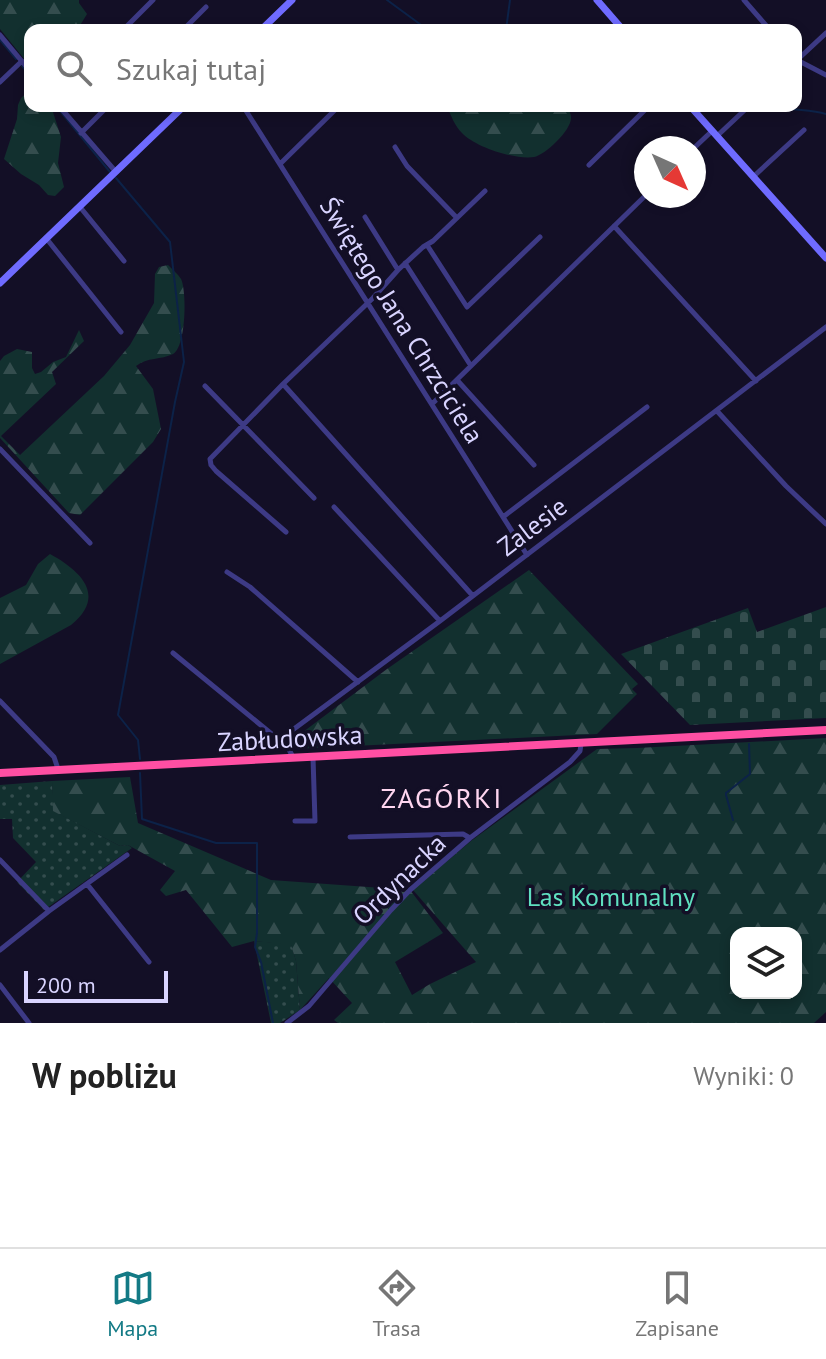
<!DOCTYPE html>
<html lang="pl">
<meta charset="utf-8">
<style>
:root{--surface:#fff;--page:#f2f2f2;--text:#222;--muted:#767676;--line:#e0e0e0;--accent:#137a85}
body{margin:0;font-family:"PT Sans",sans-serif;background:var(--page);color:var(--text)}
.controls{position:absolute;right:24px;bottom:24px;display:grid;overflow:hidden;border-radius:16px;box-shadow:0 4px 12px #0003}
.controls button{width:72px;height:72px;display:grid;place-items:center;padding:0;border:0;border-bottom:2px solid var(--line);background:var(--surface);color:var(--text);font:40px sans-serif}
.compass{position:absolute;left:634px;top:136px;width:72px;height:72px;border-radius:50%;background:var(--surface);box-shadow:0 4px 12px #0003;rotate:135deg}
.scale{position:absolute;left:24px;bottom:20px;width:144px;box-sizing:border-box;padding-left:8px;border:4px solid #d9d4ff;border-top:0;font-size:22px;line-height:28px;white-space:nowrap;color:#d9d4ff;-webkit-text-stroke:6px #130f26;paint-order:stroke}
.list{margin:0;padding:0;list-style:none}
h2{display:flex;justify-content:space-between;align-items:center;height:104px;margin:0;padding:0 32px;font-size:34px}
h2 small{font-size:26px;font-weight:400;color:var(--muted)}
.icon{flex:none;width:44px;height:44px;fill:none;stroke:currentColor;stroke-width:2;stroke-linecap:round;stroke-linejoin:round}
.map{position:relative;flex:none;width:826px;height:1023px;overflow:hidden}
.search{position:absolute;background:var(--surface);box-shadow:0 4px 12px #0003;left:24px;right:24px;top:24px;height:88px;display:flex;align-items:center;gap:20px;box-sizing:border-box;padding:0 28px;border-radius:16px;color:var(--muted);font-size:30px}
.sheet{height:224px;background:var(--surface)}
nav{display:flex;justify-content:space-around;align-items:center;box-sizing:border-box;height:112px;border-top:2px solid var(--line);background:var(--surface);font-size:22px;color:var(--muted)}
nav a{display:grid;justify-items:center;gap:4px}
nav .on{color:var(--accent)}
.map>svg:first-child{display:block}
.grass{fill:url(#grass-dots)}
.forest{fill:url(#forest-firs);fill-rule:evenodd}
.cemetery{fill:url(#cemetery-stones)}
.lines{fill:none;stroke-linecap:round;stroke-linejoin:round}
.stream{stroke:#0c2248;stroke-width:2}
.street{stroke:#3d3a85;stroke-width:5}
.secondary{stroke:#6f6bff;stroke-width:7}
.highway{stroke:#ff4fa3;stroke-width:8}
.labels{text-anchor:middle;dominant-baseline:central;stroke-width:7;stroke-linejoin:round;paint-order:stroke}
.street-label{font-size:26px;fill:#d9d4ff;stroke:#130f26}
.park-label{font-size:26px;fill:#5fe0c0;stroke:#130f26}
.neighbourhood-label{font-size:28px;letter-spacing:2px;fill:#ffd6f0;stroke:#130f26}
</style>
<div class="map">
<svg width="826" height="1023" viewBox="0 0 826 1023">
<defs>
<pattern id="grass-dots" width="8" height="8" patternUnits="userSpaceOnUse" patternTransform="scale(2)"><rect width="8" height="8" fill="#12302f"/><path d="M2 2h.1M6 6h.1" fill="none" stroke="#344d4e" stroke-width="1.8" stroke-linecap="round"/></pattern>
<pattern id="forest-firs" width="22" height="20" patternUnits="userSpaceOnUse" patternTransform="scale(2)"><rect width="22" height="20" fill="#12302f"/><path d="M5 1l3.5 6h-7zM16 11l3.5 6h-7z" fill="#344d4e"/></pattern>
<pattern id="cemetery-stones" width="16" height="16" patternUnits="userSpaceOnUse" patternTransform="scale(2)"><rect width="16" height="16" fill="#12302f"/><path d="M2 7V4a2 2 0 0 1 4 0v3zM10 15v-3a2 2 0 0 1 4 0v3z" fill="#344d4e"/></pattern>
</defs>
<rect width="100%" height="100%" fill="#130f26"/>
<path class="grass" d="M 52,781 L 54,811 L 120,846 L 128,845 L 132,848 L 44,910 L 17,882 L 36,862 L 13,838 L 12,819 L 0,819 L 0,785 Z
M 254,941 L 291,944 L 296,961 L 300,1010 L 280,1023 L 271,1023 Z"/>
<path class="forest" d="M 0,0 L 79,0 L 79,3 L 87,14 L 79,27 L 80,30 L 30,30 L 30,66 L 0,29 Z
M 30,90 L 30,106 L 51,106 L 61,137 L 58,163 L 64,187 L 55,196 L 48,195 L 39,185 L 21,174 L 4,159 L 17,119 L 18,105 L 21,98 Z
M 447,106 L 566,106 C 568,109 571,113 571,117 C 572,130 545,155 534,157 C 515,160 475,147 462,133 C 455,126 451,116 447,106 Z
M 168,265 C 172,269 178,274 181,279 C 187,291 186,347 173,354 C 161,360 147,357 136,366 L 153,389 L 161,429 L 153,442 L 80,515 L 69,513 L 0,438 L 0,361 L 4,356 L 17,349 L 32,352 L 32,368 L 35,374 L 41,372 L 53,362 L 66,357 L 79,330 L 84,341 L 52,372 L 56,384 L 1,436 L 20,455 L 104,376 L 130,345 L 154,303 L 155,274 L 159,267 Z
M 50,554 C 81,571 107,596 71,625 L 0,664 L 0,598 L 26,585 L 38,564 Z
M 529,570 L 638,684 L 632,689 L 637,694 L 597,734 L 293,749 L 295,738 L 387,669 Z
M 826,738 L 826,1012 L 814,1023 L 338,1023 L 334,1020 L 352,1003 L 329,978 L 300,1010 L 296,961 L 291,945 L 254,941 L 232,947 L 186,890 L 166,896 L 160,890 L 175,871 L 128,845 L 120,846 L 53,811 L 52,781 L 130,777 L 138,823 L 271,880 L 410,890 L 443,933 L 395,962 L 412,995 L 430,984 L 476,962 L 413,890 L 471,841 L 597,749 L 637,748 ZM 736,933 L 796,933 L 796,993 L 736,993 Z"/>
<path class="cemetery" d="M 826,607 L 826,718 L 690,725 L 621,654 L 748,608 L 757,632 Z"/>
<g class="lines">
<path class="stream" d="M 387,0 L 428,30
M 506,30 L 510,0
M 0,40 L 16,59
M 22,66 L 30,75
M 56,106 L 110,172
M 776,106 C 793,111 810,109 826,114
M 116,178 L 170,242 L 184,362 L 175,402 L 118,715 L 138,740 L 140,759
M 140,773 L 142,819 L 216,843 L 257,843 L 257,933 L 255,947 L 261,962 L 273,1023
M 733,820 L 726,795 L 726,793 L 750,774 L 749,744"/>
<path class="street" d="M 744,0 L 770,30
M 123,30 L 153,0
M 183,30 L 206,7
M 0,35 L 30,71
M 797,60 L 826,75
M 796,61 L 826,33
M 0,82 L 22,61
M 59,106 L 116,172
M 243,106 L 527,555
M 81,133 L 108,106
M 717,136 L 749,106
M 395,147 L 407,166 L 457,218
M 694,148 L 712,131
M 280,164 L 339,106
M 589,165 L 649,106
M 753,177 L 804,130
M 80,207 L 124,261
M 365,217 L 398,270
M 614,226 L 756,381
M 46,238 L 121,332
M 427,245 L 467,307 L 540,237
M 405,263 L 471,366
M 457,380 L 534,465
M 283,384 L 473,596
M 205,386 L 314,498
M 432,404 L 646,195
M 717,411 L 786,486 L 826,524
M 0,449 L 90,543
M 334,507 L 440,621
M 503,517 L 647,407
M 286,532 L 216,471 L 211,465 L 210,459 L 283,384 L 373,298 L 398,270 L 423,247 L 433,241 L 485,191
M 227,572 L 250,587 L 358,682
M 173,653 L 279,740
M 0,701 L 54,757 L 58,769
M 293,757 L 287,746 L 279,740 L 440,621 L 826,327
M 295,821 L 315,821 L 313,757
M 350,837 L 463,834 L 470,838
M 0,860 L 49,911
M 87,884 L 149,962
M 0,950 L 49,911 L 127,855
M 0,985 L 29,1023
M 287,1023 L 309,1006 L 391,910 L 410,890 L 470,838 L 570,762 L 580,751 L 581,744"/>
<path class="secondary" d="M 597,0 L 623,30
M 261,30 L 292,0
M 690,106 L 826,258
M 0,283 L 184,106"/>
<path class="highway" d="M 0,773 L 826,730"/>
</g>
<g class="labels">
<g class="street-label">
<text transform="translate(402 320) rotate(58)">Świętego Jana Chrzciciela</text>
<text transform="translate(532 526) rotate(-37)">Zalesie</text>
<text transform="translate(290 738) rotate(-3)">Zabłudowska</text>
<text transform="translate(399 879) rotate(-44)">Ordynacka</text>
</g>
<g class="park-label">
<text x="611" y="896">Las Komunalny</text>
</g>
<g class="neighbourhood-label">
<text x="442" y="797">ZAGÓRKI</text>
</g>
</g>
</svg>
<div class="controls">
<button><svg class="icon" aria-label="layers" viewBox="0 0 24 24"><path d="M12 4l9 5-9 5-9-5zM3 14l9 5 9-5"/></svg></button>
</div>
<svg class="compass" viewBox="-18 -18 36 36"><path d="M0-13l5 13h-10z" fill="#e53935"/><path d="M0 13l5-13h-10z" fill="#767676"/></svg>
<div class="scale">200 m</div>
<div class="search"><svg class="icon" aria-label="search" viewBox="0 0 24 24"><circle cx="10" cy="10" r="6"/><path d="M15 15l6 6"/></svg>Szukaj tutaj</div>
</div>
<section class="sheet">
<h2>W pobliżu<small>Wyniki: 0</small></h2>
<ul class="list">
</ul>
</section>
<nav>
<a class="on"><svg class="icon" aria-label="map" viewBox="0 0 24 24"><path d="M3 6l6-2 6 2 6-2v14l-6 2-6-2-6 2zM9 4v14M15 6v14"/></svg>Mapa</a>
<a><svg class="icon" aria-label="directions" viewBox="0 0 24 24"><path d="M12 3l9 9-9 9-9-9zM9 14v-3h6M13 9l2 2-2 2"/></svg>Trasa</a>
<a><svg class="icon" aria-label="saved" viewBox="0 0 24 24"><path d="M7 4h10v16l-5-4-5 4z"/></svg>Zapisane</a>
</nav>
